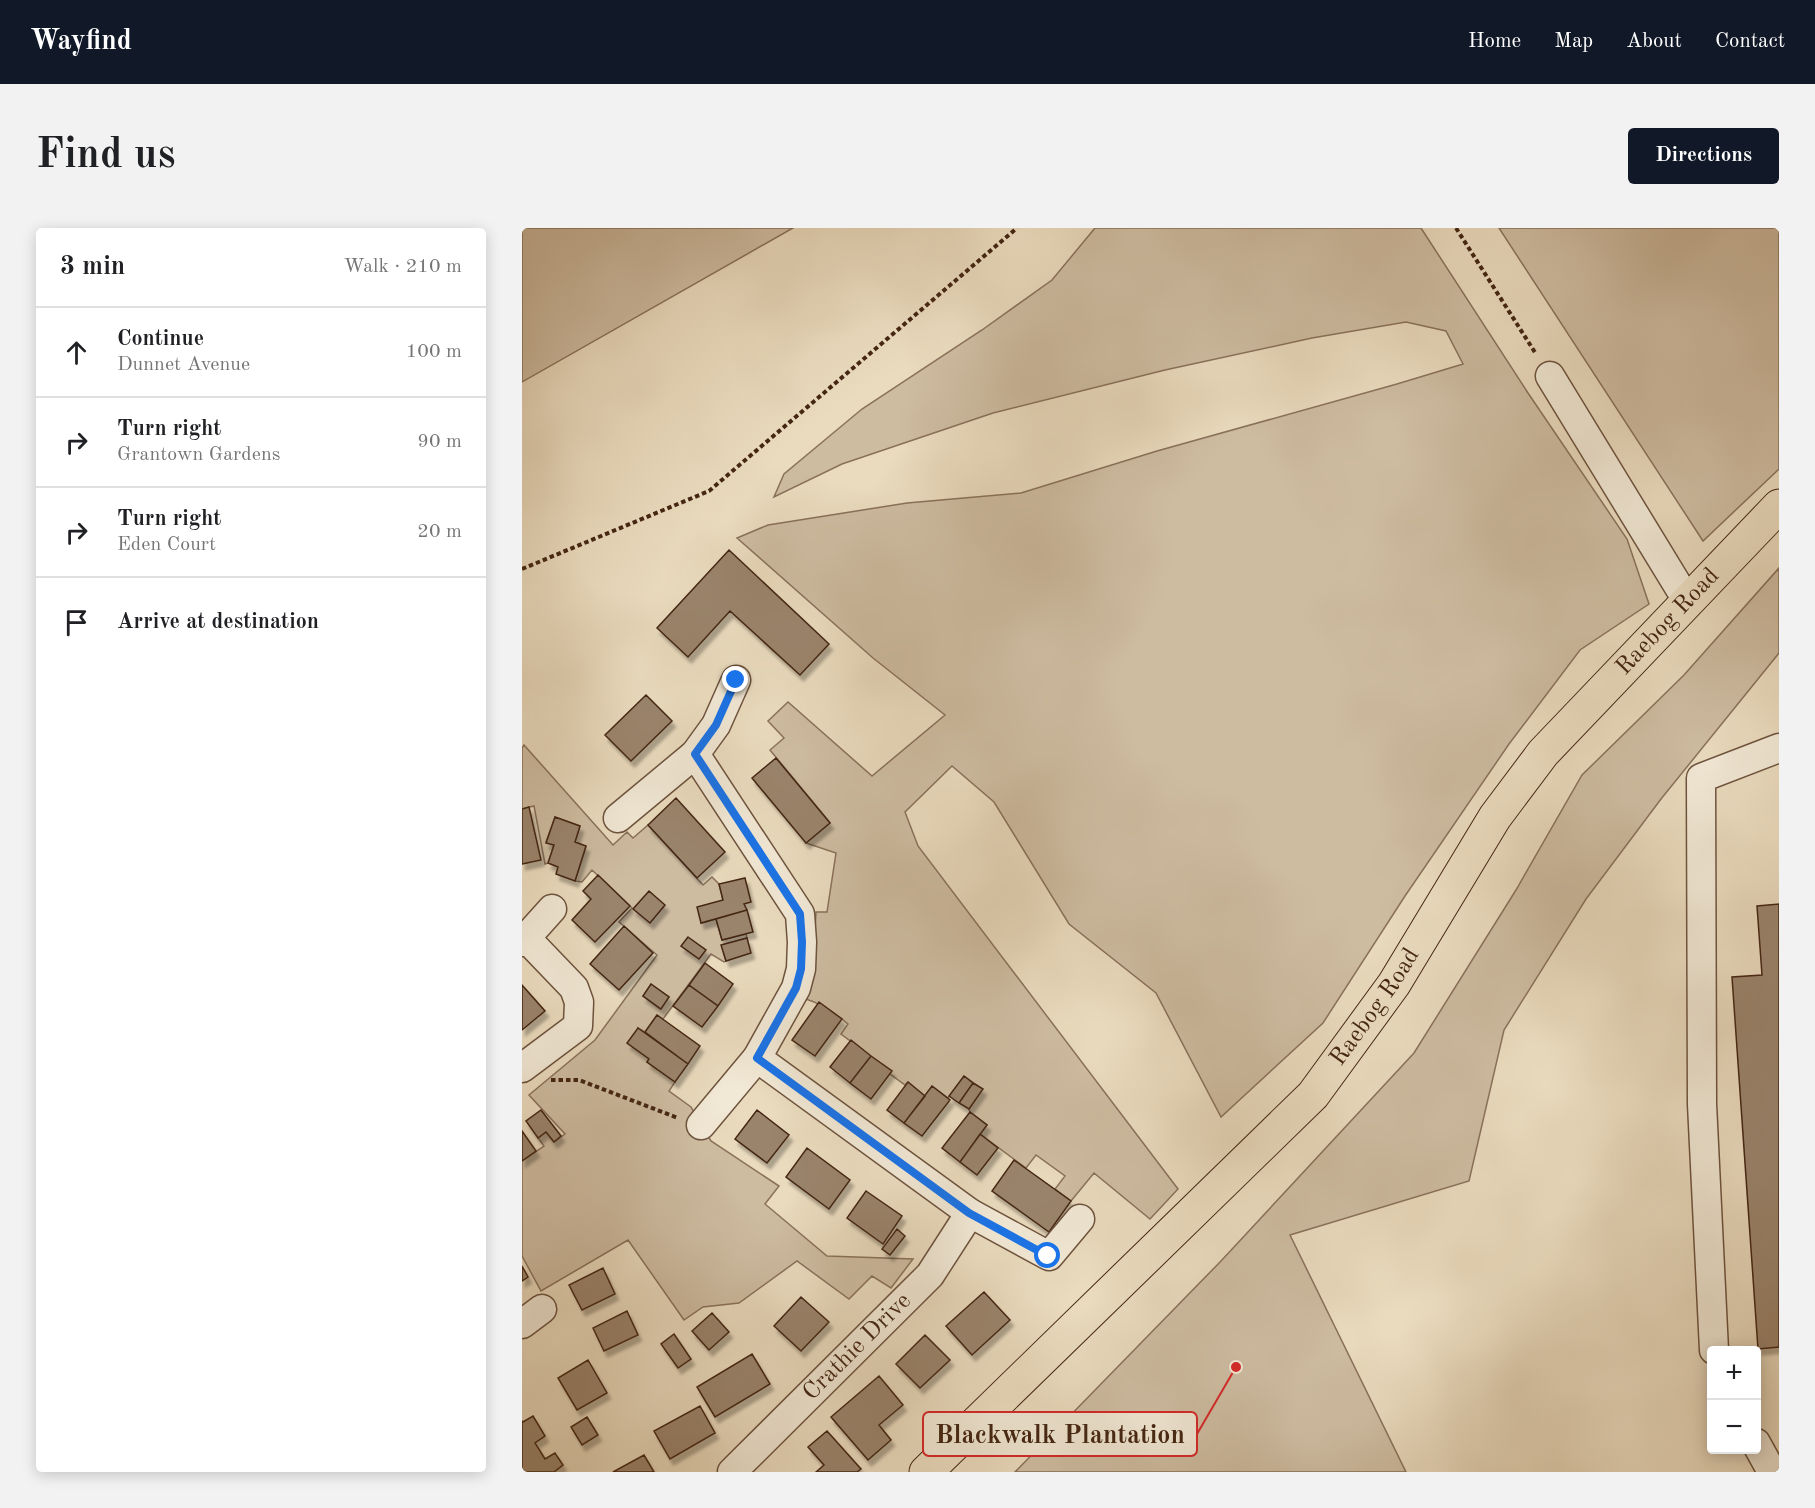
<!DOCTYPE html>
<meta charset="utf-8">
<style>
:root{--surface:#fff;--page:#f2f2f2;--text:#202124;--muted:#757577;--line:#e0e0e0;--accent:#111827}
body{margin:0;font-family:"Old Standard TT",serif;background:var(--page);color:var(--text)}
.controls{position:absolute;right:18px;bottom:18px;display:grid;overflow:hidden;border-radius:6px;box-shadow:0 3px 15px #0003}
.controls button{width:54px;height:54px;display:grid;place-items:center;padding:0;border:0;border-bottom:2px solid var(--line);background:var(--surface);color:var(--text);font:30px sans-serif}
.stop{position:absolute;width:18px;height:18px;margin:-14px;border:4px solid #1a73e8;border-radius:50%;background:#fff}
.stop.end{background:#1a73e8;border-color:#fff;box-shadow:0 2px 6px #0008}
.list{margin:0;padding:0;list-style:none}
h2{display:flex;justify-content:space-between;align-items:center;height:78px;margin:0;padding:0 24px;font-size:26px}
h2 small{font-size:20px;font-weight:400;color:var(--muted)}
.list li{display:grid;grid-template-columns:39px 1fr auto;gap:18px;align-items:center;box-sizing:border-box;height:90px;padding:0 24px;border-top:2px solid var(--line)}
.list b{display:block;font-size:22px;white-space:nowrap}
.list p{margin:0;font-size:20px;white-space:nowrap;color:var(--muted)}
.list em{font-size:20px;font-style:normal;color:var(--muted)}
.icon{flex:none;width:33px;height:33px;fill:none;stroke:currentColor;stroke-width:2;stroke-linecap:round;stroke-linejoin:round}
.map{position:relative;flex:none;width:1257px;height:1244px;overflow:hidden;border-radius:6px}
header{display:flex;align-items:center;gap:36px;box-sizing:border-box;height:84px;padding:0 30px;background:var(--accent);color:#fff}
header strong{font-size:28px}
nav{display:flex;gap:33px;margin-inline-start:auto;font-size:21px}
.intro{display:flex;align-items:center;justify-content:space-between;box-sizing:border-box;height:144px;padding:0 36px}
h1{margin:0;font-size:42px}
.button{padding:15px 27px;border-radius:6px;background:var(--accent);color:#fff;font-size:21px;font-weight:700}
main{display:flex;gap:36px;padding:0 36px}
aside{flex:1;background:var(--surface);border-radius:6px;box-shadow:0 3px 15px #0003}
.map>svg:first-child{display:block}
.green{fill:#cebca1;stroke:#89715a;stroke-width:1.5;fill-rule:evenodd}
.building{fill:#9a846c;stroke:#442613;stroke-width:1.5;filter:url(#shadow)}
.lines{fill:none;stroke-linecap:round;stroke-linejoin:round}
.minor-casing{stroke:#6e533e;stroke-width:31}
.major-casing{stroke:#442613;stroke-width:35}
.path{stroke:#442613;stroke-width:4;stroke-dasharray:4.5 3;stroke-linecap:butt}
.minor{stroke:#f1e8d5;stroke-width:28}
.major{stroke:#eadbbe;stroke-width:33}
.route{stroke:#1a73e8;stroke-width:8}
.labels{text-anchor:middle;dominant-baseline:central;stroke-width:4.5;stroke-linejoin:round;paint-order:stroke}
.street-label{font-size:24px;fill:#442613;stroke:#f1e8d5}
.leader{fill:none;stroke:#d62828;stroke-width:2}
.callout-dot{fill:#d62828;stroke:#f1e8d5;stroke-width:2}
.callout{fill:#f1e8d5;stroke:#d62828;stroke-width:2}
.callout-label{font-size:26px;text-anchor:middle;font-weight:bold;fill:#442613}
</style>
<header>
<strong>Wayfind</strong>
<nav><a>Home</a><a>Map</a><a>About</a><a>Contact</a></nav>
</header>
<div class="intro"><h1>Find us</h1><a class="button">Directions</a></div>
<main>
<aside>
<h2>3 min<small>Walk · 210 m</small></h2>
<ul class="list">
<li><svg class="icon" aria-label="ahead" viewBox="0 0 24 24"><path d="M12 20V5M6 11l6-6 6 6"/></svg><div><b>Continue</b><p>Dunnet Avenue</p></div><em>100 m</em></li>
<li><svg class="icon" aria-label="right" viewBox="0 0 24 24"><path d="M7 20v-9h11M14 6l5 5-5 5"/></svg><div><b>Turn right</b><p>Grantown Gardens</p></div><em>90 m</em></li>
<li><svg class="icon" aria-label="right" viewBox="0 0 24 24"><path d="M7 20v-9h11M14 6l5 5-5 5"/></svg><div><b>Turn right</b><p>Eden Court</p></div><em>20 m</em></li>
<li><svg class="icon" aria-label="arrive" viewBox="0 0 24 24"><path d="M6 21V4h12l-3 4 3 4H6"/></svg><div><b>Arrive at destination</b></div></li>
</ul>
</aside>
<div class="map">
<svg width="1257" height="1244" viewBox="0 0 1257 1244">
<defs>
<filter id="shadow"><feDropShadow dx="3.5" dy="6" stdDeviation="1.5" flood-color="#0004"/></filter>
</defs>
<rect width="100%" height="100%" fill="#eadbbe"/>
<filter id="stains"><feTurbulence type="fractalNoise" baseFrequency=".00333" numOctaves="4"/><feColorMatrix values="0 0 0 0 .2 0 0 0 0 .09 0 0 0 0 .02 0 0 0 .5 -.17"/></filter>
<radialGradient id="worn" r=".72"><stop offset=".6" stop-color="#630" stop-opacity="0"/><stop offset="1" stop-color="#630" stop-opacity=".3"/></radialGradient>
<path class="green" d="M 0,0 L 271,0 L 0,154 Z
M 573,0 L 899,0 L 1006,165 L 1105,311 L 1127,376 L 1058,422 L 987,516 L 883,668 L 801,795 L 699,889 L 634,765 L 547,696 L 472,574 L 430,538 L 383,584 L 396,618 L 656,961 L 628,991 L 572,945 L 549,973 L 533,961 L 543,948 L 514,927 L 504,940 L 458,906 L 465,897 L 448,884 L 447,881 L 460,861 L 442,848 L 426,870 L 410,858 L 403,868 L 386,854 L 383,857 L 368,846 L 369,843 L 319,806 L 326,796 C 313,785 300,776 284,771 L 291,738 L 294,684 L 305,684 L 314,625 L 284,615 L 308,595 L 248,522 L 262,510 L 246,493 L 266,474 L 350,548 L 423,487 L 351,430 L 215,310 L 246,297 L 385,275 L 499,265 L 635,223 L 875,156 L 941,136 L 924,103 L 884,94 L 790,110 L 643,142 L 471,185 L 320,236 L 252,269 L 262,246 L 340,181 L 460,102 L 530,52 Z
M 977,0 L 1257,0 L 1257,241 L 1181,313 Z
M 1257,340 L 1257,425 L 1139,571 L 1064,671 L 982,802 L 947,953 L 768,1007 L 884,1244 L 493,1244 L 699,1033 L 892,825 L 994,662 L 1060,547 L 1162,447 Z
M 2,517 L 91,617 L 105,604 L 111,610 L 126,597 L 181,657 L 190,649 L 197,656 L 201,672 L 180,695 L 194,691 L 200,712 L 224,706 L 225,710 L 200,717 L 204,733 L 202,734 L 189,726 L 141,791 L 135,787 L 123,804 L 116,800 L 127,831 L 125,834 L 153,854 L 147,863 L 169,879 L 189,913 L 257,958 L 243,976 L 305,1028 L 391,1031 L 369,1060 L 350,1048 L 327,1071 L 275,1033 L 217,1075 L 181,1079 L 162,1092 L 106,1012 L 19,1063 L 0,1028 L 0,933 L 22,918 L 16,910 L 24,904 L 32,914 L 43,906 L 7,867 L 73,812 L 135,727 L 97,694 L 110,680 L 70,642 L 60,654 L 53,653 L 64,619 L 53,614 L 58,598 L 33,589 L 24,614 L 32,617 L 26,635 L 23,636 L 12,578 L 0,581 L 0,520 ZM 129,756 L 147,769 L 138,781 L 121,768 Z"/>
<path class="building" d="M 207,322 L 307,416 L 278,447 L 208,383 L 166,429 L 135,400 Z
M 124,467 L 150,493 L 109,533 L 83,507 Z
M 254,530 L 308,595 L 284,615 L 230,550 Z
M 154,570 L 203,624 L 175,650 L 126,597 Z
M 7,579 L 19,632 L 0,636 L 0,581 Z
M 33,589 L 58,598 L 53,614 L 64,618 L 53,653 L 34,646 L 36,639 L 26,635 L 32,617 L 24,615 Z
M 76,647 L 108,678 L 73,714 L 50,692 L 69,671 L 61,663 Z
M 223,650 L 229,674 L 222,676 L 225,682 L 179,695 L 175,679 L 201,672 L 197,656 Z
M 127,663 L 143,677 L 128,695 L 111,681 Z
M 1257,676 L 1257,1119 L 1236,1121 L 1210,749 L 1240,747 L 1235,678 Z
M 225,682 L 231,704 L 200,712 L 194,691 Z
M 102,698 L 131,725 L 97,762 L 68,736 Z
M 166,709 L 184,722 L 177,731 L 159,718 Z
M 225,710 L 229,725 L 204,733 L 199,717 Z
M 183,735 L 211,756 L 196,778 L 167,757 Z
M 129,756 L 147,769 L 139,781 L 121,768 Z
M 0,757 L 23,783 L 0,802 Z
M 167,757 L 196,778 L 180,799 L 151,778 Z
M 297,774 L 320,791 L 293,828 L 270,812 Z
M 135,787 L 178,818 L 166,836 L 123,804 Z
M 116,800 L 166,836 L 153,854 L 125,834 L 127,831 L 105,815 Z
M 329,812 L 349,828 L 328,855 L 308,839 Z
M 349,828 L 370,843 L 349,871 L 328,855 Z
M 442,848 L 451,855 L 437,875 L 427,868 Z
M 386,854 L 403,868 L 382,895 L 365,882 Z
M 451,855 L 461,861 L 447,881 L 437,875 Z
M 410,858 L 428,872 L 400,908 L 382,895 Z
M 19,882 L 39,908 L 32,914 L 24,904 L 16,910 L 4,893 Z
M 235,882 L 267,907 L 245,935 L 213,911 Z
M 448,884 L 465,897 L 438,934 L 420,920 Z
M 0,903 L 14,923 L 0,933 Z
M 458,906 L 476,920 L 455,947 L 438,934 Z
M 285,920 L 328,952 L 307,981 L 264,949 Z
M 492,932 L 549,973 L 527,1004 L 470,963 Z
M 344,963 L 380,988 L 361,1016 L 325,990 Z
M 375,1001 L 383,1008 L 368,1027 L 360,1021 Z
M 0,1038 L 6,1049 L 0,1053 Z
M 81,1040 L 93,1066 L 60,1082 L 47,1057 Z
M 462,1064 L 488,1092 L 450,1127 L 424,1098 Z
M 279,1069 L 307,1094 L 279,1123 L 252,1098 Z
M 105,1083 L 116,1107 L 82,1123 L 71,1100 Z
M 190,1085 L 207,1104 L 187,1122 L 170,1103 Z
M 152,1106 L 169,1131 L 156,1140 L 139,1116 Z
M 403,1107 L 428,1132 L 398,1160 L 374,1136 Z
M 230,1126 L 248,1156 L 193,1189 L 175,1159 Z
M 66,1132 L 85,1165 L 55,1182 L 36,1150 Z
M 357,1148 L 381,1177 L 357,1197 L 369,1212 L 346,1232 L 309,1189 Z
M 178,1178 L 193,1205 L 148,1231 L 132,1203 Z
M 11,1188 L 23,1208 L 13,1215 L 23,1231 L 33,1225 L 41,1237 L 32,1244 L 0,1244 L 0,1193 L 1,1194 Z
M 65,1189 L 76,1207 L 60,1217 L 49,1199 Z
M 305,1203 L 339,1241 L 335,1244 L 294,1244 L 302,1237 L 286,1219 Z
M 122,1227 L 132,1244 L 91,1244 Z"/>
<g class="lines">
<g class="minor-casing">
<g id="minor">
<path d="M 1028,148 L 1166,374"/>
<path d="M 173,526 L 278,686 L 280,714 L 279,741 L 274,760 L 235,830 L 179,897"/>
<path d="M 96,590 L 173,526 L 194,497 L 214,452"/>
<path d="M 4,710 L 30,681"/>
<path d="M 0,714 L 4,710 L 52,760 L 57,774 L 56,798 L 0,840"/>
<path d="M 235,830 L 448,985 L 527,1028 L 558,991"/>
<path d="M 0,1096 L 20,1081"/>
<path d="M 1192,1122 L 1180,876 L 1179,550 L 1257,520"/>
<path d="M 1234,1215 L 1250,1244"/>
<path id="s1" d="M 210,1244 L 408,1047 L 448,985"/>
</g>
</g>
<g class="major-casing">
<g id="major">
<path id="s2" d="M 404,1244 L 791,867 L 872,756 L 973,589 L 1021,525 L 1257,278"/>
</g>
</g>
<path class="path" d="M 934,0 L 1014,126
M 0,341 L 187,263 L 495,0
M 29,852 L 57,852 L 156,890"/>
<use href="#minor" class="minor"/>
<use href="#major" class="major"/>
</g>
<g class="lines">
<path class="route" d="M 214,452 L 194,497 L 173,526 L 278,686 L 280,714 L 279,741 L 274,760 L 235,830 L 447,985 L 526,1028"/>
</g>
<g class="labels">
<g class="street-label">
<text stroke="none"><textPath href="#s2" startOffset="1134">Raebog Road</textPath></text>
<text stroke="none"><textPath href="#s2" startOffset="648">Raebog Road</textPath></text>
<text stroke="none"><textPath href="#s1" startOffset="177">Crathie Drive</textPath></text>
</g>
</g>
<path class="leader" d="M714 1139L675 1206"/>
<circle class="callout-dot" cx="714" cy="1139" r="6"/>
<rect class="callout" x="401" y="1184" width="274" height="44" rx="6"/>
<g class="callout-label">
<text x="538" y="1215">Blackwalk Plantation</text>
</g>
<rect width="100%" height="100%" filter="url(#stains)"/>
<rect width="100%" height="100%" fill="url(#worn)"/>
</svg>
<div class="controls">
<button>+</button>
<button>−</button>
</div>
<div class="stop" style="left:526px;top:1028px"></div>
<div class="stop end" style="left:214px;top:452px"></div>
</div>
</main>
